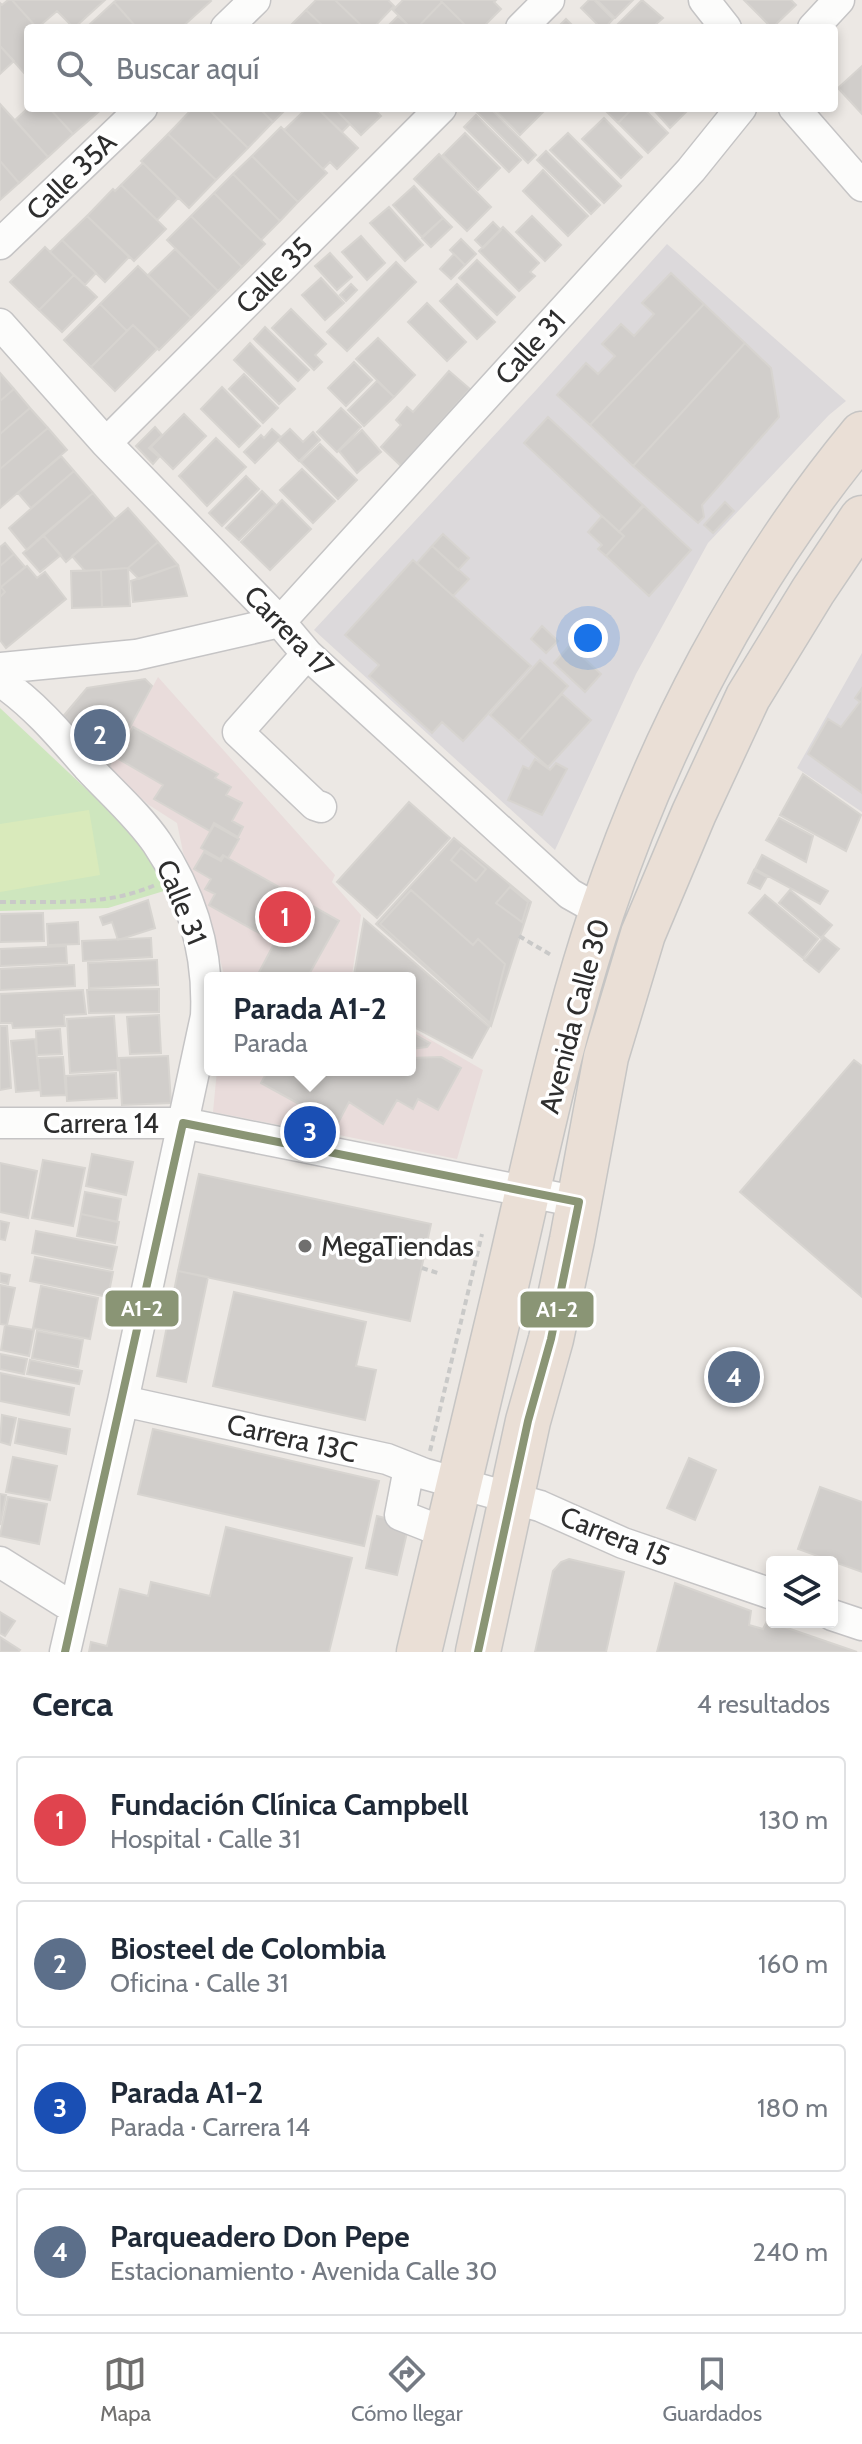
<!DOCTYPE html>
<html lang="es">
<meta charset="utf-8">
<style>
:root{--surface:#fff;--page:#f6f6f7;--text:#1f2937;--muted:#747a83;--line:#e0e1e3;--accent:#706f6e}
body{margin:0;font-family:Cabin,sans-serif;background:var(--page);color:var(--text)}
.controls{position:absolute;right:24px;bottom:24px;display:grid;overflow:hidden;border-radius:8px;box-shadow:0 4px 12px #0003}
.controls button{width:72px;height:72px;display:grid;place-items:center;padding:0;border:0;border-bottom:2px solid var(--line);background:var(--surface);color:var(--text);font:40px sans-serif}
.you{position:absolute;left:588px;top:638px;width:28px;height:28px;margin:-20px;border:6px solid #fff;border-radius:50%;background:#1a73e8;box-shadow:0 0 0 12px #1a73e833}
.badge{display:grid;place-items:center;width:52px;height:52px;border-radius:50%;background:var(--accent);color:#fff;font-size:26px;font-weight:700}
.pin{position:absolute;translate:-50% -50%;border:4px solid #fff;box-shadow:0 2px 8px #0006}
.popup{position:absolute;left:204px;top:972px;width:212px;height:104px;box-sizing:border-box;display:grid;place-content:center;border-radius:8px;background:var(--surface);filter:drop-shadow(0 2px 6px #0005);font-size:26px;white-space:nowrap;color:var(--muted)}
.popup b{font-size:30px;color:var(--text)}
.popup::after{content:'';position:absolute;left:50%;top:100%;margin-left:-16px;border:16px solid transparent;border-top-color:var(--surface)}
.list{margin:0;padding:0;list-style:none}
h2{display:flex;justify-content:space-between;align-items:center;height:104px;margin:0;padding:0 32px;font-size:34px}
h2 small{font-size:26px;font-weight:400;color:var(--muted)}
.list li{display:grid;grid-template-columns:52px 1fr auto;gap:24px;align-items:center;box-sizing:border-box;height:128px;margin:0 16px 16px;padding:0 16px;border:2px solid var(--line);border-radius:8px}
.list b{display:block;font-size:30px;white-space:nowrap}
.list p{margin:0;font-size:26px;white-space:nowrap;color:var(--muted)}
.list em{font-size:26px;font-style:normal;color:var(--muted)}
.icon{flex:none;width:44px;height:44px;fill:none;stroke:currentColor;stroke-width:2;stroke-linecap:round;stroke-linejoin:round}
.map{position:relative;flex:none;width:862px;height:1652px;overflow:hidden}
.search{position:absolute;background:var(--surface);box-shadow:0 4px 12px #0003;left:24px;right:24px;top:24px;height:88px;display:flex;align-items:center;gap:20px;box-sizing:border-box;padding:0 28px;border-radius:8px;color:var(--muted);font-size:30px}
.sheet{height:680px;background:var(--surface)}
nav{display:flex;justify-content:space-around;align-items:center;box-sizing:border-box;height:112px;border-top:2px solid var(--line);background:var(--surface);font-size:22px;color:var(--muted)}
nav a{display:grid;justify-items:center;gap:4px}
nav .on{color:var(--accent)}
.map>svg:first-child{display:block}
.industrial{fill:#dcd9db}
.medical{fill:#e9dcdb}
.green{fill:#cee6be}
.pitch{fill:#d9eabb}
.building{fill:#d1cecb;stroke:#d7d4d0;stroke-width:2}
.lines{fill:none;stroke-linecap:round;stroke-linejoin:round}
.minor-casing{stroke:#c5c4c5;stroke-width:33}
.highway-casing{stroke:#c6c5c4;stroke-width:47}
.path{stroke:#c9c9c8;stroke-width:4;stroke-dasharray:6 4;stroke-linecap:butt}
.minor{stroke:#fcfcfb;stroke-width:30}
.highway{stroke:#eadfd6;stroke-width:44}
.bus-1-casing{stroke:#fff;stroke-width:14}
.bus-1{stroke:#8a9575;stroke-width:8}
.poi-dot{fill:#706f6e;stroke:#fff;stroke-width:3}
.labels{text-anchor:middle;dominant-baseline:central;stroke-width:7;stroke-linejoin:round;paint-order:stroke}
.street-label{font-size:28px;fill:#2e2e2e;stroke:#fff}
.poi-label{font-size:28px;fill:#2e2e2e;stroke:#fff;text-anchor:start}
.line-badge{stroke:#fff;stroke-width:3}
.badge-label{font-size:22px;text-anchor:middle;font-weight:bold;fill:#fff}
</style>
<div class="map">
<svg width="862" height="1652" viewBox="0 0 862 1652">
<rect width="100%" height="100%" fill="#ece8e4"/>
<path class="industrial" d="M 667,244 L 846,401 L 829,415 L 708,543 L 636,674 L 555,850 L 314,630 L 537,389 Z
M 862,653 L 862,812 L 797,768 Z"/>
<path class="medical" d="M 158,677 L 335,875 L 332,882 L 361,915 L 352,975 L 354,978 L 225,978 L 209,919 L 183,852 L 177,823 L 149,805 L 108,768 Z
M 410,1028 L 483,1070 L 457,1159 L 339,1135 L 304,1114 L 294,1128 L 213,1112 L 217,1070 L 410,1070 Z"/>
<path class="green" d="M 0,708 L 133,833 L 152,856 L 164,891 L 108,908 L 0,911 Z"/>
<path class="pitch" d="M 89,810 L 100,875 L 0,892 L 0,824 Z"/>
<path class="building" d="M 8,0 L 12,0 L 37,28 L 28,28 L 28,70 L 24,73 L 0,46 L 0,3 L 2,5 Z
M 12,0 L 105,0 L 74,28 L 57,11 L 37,28 Z
M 117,0 L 210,0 L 211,1 L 181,28 L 137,28 L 114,2 Z
M 316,0 L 335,0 L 364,28 L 325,28 L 306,10 Z
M 335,0 L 388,0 L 394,6 L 373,28 L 364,28 Z
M 403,0 L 440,0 L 442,2 L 417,28 L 411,28 L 393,10 Z
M 440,0 L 496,0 L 494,2 L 501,9 L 482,28 L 468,28 Z
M 589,0 L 594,0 L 613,19 L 605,28 L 601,28 L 581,8 Z
M 597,0 L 633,0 L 615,18 Z
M 642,0 L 663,18 L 655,25 L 659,28 L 614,28 Z
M 744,0 L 791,0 L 796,5 L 772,28 Z
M 114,2 L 137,28 L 93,28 L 90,24 Z
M 442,2 L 468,28 L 417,28 Z
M 306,10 L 325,28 L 296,28 L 292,24 Z
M 398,16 L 411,28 L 386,28 Z
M 566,19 L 575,28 L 557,28 Z
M 0,46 L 14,61 L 0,74 Z
M 862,66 L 862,114 L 838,88 Z
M 0,104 L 48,157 L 19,183 L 0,161 Z
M 28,108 L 49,108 L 73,134 L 48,157 L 15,120 Z
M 49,108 L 103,108 L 73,134 Z
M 193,108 L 207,108 L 248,148 L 216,180 L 168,134 Z
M 207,108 L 259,108 L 273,122 L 248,148 Z
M 259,108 L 287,108 L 273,122 Z
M 307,108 L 317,108 L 358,148 L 337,169 L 330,162 L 323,169 L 284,130 Z
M 317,108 L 334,108 L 350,124 L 342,132 Z
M 334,108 L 373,108 L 381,116 L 361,135 Z
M 473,108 L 490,108 L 536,155 L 528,163 Z
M 493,108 L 541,108 L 544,111 L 520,135 Z
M 603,108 L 633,108 L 618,123 Z
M 633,108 L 643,108 L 668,133 L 648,153 L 618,123 Z
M 652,108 L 682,108 L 686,112 L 670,128 Z
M 476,115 L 521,160 L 509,172 L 464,127 Z
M 604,118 L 642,157 L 621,178 L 582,139 Z
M 281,127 L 327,173 L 298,202 L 252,156 Z
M 465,133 L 500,168 L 478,190 L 443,155 Z
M 568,133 L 621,186 L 604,203 L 550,150 Z
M 168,134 L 216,180 L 189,208 L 141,161 Z
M 546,151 L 600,205 L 591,214 L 537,160 Z
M 439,154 L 491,207 L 467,231 L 414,179 Z
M 252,156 L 298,202 L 280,221 L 233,174 Z
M 0,161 L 19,183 L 0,200 Z
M 143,163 L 178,198 L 157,220 L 121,185 Z
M 543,170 L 588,216 L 568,236 L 523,191 Z
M 233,174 L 280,221 L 261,240 L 214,193 Z
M 121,185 L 166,229 L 134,261 L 87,216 L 113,189 L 115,191 Z
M 414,186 L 443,218 L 422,237 L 393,205 Z
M 214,193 L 265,244 L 242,267 L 191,216 Z
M 389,207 L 423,245 L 405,261 L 370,223 Z
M 87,216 L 129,257 L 105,282 L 62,240 Z
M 191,216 L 242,267 L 218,291 L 167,240 Z
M 532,216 L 561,245 L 545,261 L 516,232 Z
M 443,218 L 452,227 L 431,247 L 422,238 Z
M 493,222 L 501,230 L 483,248 L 475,240 Z
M 503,227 L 539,263 L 530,272 L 535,276 L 519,291 L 479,251 Z
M 361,236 L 385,263 L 367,280 L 342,252 Z
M 461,239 L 476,254 L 465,265 L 450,250 Z
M 62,240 L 96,273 L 85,285 L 50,252 Z
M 45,247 L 74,275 L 39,310 L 10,282 Z
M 175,249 L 218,291 L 191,318 L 148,275 Z
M 330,253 L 352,277 L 337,290 L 315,266 Z
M 454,254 L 465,265 L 451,279 L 440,269 Z
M 477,260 L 515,297 L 497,315 L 459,278 Z
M 396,262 L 416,282 L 347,351 L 327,332 Z
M 138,266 L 191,318 L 159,350 L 133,325 L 127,331 L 100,304 Z
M 671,273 L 704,304 L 590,425 L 557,395 L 586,363 L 598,374 L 615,356 L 602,344 L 621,324 L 634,336 L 654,314 L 642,303 Z
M 74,275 L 97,297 L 62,332 L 39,310 Z
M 321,278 L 344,303 L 325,320 L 302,295 Z
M 351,284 L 357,290 L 346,301 L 340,295 Z
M 457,284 L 495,322 L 477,339 L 440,301 Z
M 427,303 L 466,342 L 447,361 L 408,322 Z
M 100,304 L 127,331 L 91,367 L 64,340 Z
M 704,304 L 745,343 L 633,466 L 590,425 Z
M 291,309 L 326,344 L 315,355 L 322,362 L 314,370 L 272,328 Z
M 133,325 L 157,349 L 115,391 L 91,367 Z
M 265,327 L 309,370 L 298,381 L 254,339 Z
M 378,338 L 415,375 L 394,397 L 356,359 Z
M 250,343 L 295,389 L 279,404 L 234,360 Z
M 745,343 L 771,368 L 779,417 L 702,505 L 704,517 L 698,523 L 633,466 Z
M 354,362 L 372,380 L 346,406 L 328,388 Z
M 449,371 L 470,389 L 401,466 L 381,447 L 401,425 L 396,420 L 407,407 L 413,412 Z
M 0,373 L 14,389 L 0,401 Z
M 244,374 L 278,408 L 263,423 L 229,389 Z
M 377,381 L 394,397 L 364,426 L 348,410 Z
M 222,387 L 260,426 L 239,447 L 201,409 Z
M 14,389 L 30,408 L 0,434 L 0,401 Z
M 30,408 L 48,428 L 0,469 L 0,434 Z
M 341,408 L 361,427 L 337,452 L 317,432 Z
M 184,414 L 206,436 L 173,469 L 151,447 Z
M 548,417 L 643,505 L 619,532 L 524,443 Z
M 155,427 L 162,435 L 149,448 L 159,457 L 153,464 L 136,446 Z
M 48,428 L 67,450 L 0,508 L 0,469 Z
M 272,429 L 281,437 L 255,463 L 244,452 L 261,435 L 264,438 Z
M 290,429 L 303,442 L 313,432 L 320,440 L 299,461 L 278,440 Z
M 362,430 L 381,452 L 357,473 L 339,451 Z
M 216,438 L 246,467 L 207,506 L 179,476 Z
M 320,444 L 357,480 L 338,499 L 301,462 Z
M 61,456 L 74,471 L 31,508 L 18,493 Z
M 302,469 L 335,501 L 313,523 L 280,490 Z
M 74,471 L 93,493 L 27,550 L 9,528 Z
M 246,476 L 259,489 L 222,526 L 209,513 Z
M 262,491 L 275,504 L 239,540 L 226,528 Z
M 93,493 L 115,519 L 66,562 L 43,535 Z
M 282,500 L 311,529 L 270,570 L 241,542 Z
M 725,502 L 734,511 L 713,533 L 704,525 Z
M 644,506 L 691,550 L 649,596 L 606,556 L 624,536 L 619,532 Z
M 128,508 L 158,542 L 128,568 L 85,571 L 72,556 Z
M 602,516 L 624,536 L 606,556 L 598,549 L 602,545 L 588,532 Z
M 443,534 L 469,558 L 458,570 L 432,546 Z
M 43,535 L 61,555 L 40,572 L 23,553 Z
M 158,542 L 178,565 L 139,579 L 128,568 Z
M 5,543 L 14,554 L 0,566 L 0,547 Z
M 432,546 L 469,579 L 453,596 L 417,563 Z
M 14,554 L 25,567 L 1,587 L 5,592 L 0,597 L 0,566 Z
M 413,560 L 531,666 L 463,741 L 442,722 L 432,733 L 369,676 L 379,665 L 345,635 Z
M 178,565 L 187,596 L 133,602 L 131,581 Z
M 27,566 L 37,578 L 45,572 L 66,599 L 6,648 L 0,640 L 0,597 L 5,592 L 1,587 Z
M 128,568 L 130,606 L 102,607 L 101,570 Z
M 101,570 L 102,607 L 72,608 L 71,571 Z
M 542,626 L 558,641 L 546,653 L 531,639 Z
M 570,645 L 601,674 L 585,692 L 554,663 Z
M 540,660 L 568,686 L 519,741 L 490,715 Z
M 145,679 L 152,686 L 108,768 L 60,720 L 87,688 Z
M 862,688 L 862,793 L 808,754 L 828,719 L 841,727 L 860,702 L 855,698 Z
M 562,694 L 591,720 L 548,767 L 519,741 Z
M 94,708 L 127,727 L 112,753 L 79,734 Z
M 133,727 L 218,774 L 215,778 L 231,787 L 226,795 L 242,803 L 232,821 L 243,827 L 238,837 L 214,823 L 210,831 L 154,799 L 163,785 L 117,758 Z
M 535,759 L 550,770 L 556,763 L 567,769 L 542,815 L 508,800 L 523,766 L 529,769 Z
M 803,774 L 861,815 L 846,851 L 780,815 Z
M 409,802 L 450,838 L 377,918 L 337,882 Z
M 779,818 L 813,836 L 806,862 L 766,840 Z
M 214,825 L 239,839 L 228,858 L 223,855 L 220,859 L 201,848 Z
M 454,838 L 531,902 L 491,1026 L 376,924 Z
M 461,848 L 486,869 L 476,881 L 451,860 Z
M 204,852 L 221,861 L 224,856 L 339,921 L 307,978 L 256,978 L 275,942 L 209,905 L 215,894 L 205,889 L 211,879 L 194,869 Z
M 762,855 L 828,891 L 820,904 L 755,869 Z
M 754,870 L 767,877 L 760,889 L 748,883 Z
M 510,887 L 528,902 L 522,922 L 496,903 Z
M 411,890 L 473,945 L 478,939 L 505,964 L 490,1023 L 380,924 Z
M 790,890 L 832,925 L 821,938 L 779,903 Z
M 765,895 L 818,939 L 803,958 L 749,913 Z
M 148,900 L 155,928 L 118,940 L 112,922 L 103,925 L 100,917 Z
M 43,913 L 44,941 L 0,942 L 0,914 Z
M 364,919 L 489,1027 L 472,1058 L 410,1025 L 410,978 L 357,978 L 354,975 Z
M 78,922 L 79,944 L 48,945 L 47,924 Z
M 824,937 L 839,949 L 819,972 L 804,960 Z
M 151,938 L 152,957 L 83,961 L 82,941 Z
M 66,946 L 67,963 L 0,966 L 0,949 Z
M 157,960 L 158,985 L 89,988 L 88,963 Z
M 74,965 L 75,986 L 0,990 L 0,969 Z
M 159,989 L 159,1012 L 89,1013 L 87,990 Z
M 83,990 L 86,1014 L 64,1015 L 65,1026 L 13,1028 L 12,1023 L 0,1023 L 0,994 Z
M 159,1015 L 161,1053 L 130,1054 L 127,1017 Z
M 114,1016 L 118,1070 L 70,1073 L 67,1019 Z
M 0,1026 L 7,1026 L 11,1088 L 0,1090 Z
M 60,1029 L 62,1054 L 37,1055 L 36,1031 Z
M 410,1032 L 430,1043 L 427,1047 L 410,1049 Z
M 35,1039 L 40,1090 L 16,1092 L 11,1041 Z
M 168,1056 L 171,1103 L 122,1105 L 119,1058 Z
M 63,1057 L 66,1095 L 41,1096 L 38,1058 Z
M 441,1057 L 461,1068 L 438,1110 L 418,1099 L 413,1109 L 397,1100 L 383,1124 L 349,1102 L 337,1125 L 261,1083 L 268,1070 L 410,1070 L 410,1058 Z
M 854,1060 L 862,1066 L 862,1297 L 740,1192 Z
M 116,1073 L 117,1098 L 67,1101 L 66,1076 Z
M 92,1154 L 133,1162 L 126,1195 L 86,1186 Z
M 43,1160 L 85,1168 L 73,1226 L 32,1218 Z
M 0,1163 L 37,1171 L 28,1218 L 0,1212 Z
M 199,1174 L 431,1224 L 410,1321 L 178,1271 Z
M 85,1192 L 121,1199 L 117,1222 L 81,1214 Z
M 81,1214 L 119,1222 L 115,1243 L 77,1236 Z
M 0,1221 L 9,1223 L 5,1240 L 0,1239 Z
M 36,1231 L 117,1247 L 112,1269 L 32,1253 Z
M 35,1257 L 113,1272 L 108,1297 L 30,1281 Z
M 178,1271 L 208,1277 L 186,1382 L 157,1376 Z
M 0,1273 L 10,1275 L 8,1284 L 0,1282 Z
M 0,1285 L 15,1288 L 7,1325 L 0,1324 Z
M 41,1286 L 98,1298 L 90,1339 L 33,1328 Z
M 234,1292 L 366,1322 L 356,1366 L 376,1370 L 365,1420 L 213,1386 Z
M 5,1325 L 34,1330 L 29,1356 L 1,1350 Z
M 37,1331 L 83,1340 L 78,1367 L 32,1358 Z
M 0,1354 L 27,1359 L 24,1374 L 0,1369 Z
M 30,1360 L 82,1371 L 79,1384 L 27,1374 Z
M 0,1373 L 74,1388 L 69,1415 L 0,1401 Z
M 2,1415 L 16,1418 L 10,1445 L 0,1442 Z
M 19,1419 L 70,1429 L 66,1454 L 15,1443 Z
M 153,1429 L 379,1481 L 364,1546 L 138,1494 Z
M 13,1457 L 57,1466 L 50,1500 L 6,1492 Z
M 689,1458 L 716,1470 L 695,1520 L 667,1508 Z
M 820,1487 L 862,1502 L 862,1572 L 798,1549 Z
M 0,1494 L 6,1495 L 0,1525 Z
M 8,1497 L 47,1504 L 39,1544 L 0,1536 Z
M 377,1516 L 409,1524 L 397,1575 L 366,1568 Z
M 226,1527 L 352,1558 L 329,1652 L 89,1652 L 91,1642 L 107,1646 L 120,1589 L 148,1596 L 151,1582 L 210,1596 Z
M 569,1559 L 624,1572 L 606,1652 L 535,1652 L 553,1571 L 561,1562 Z
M 675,1583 L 751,1611 L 749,1625 L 763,1629 L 767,1621 L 857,1652 L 657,1652 Z
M 0,1612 L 15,1621 L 5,1636 L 0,1633 Z
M 0,1637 L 20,1650 L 18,1652 L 0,1652 Z"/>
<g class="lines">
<g class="minor-casing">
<path id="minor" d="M 704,0 L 726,28
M 226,28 L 255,0
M 521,28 L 549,0
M 813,28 L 839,0
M 794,108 L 862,186
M 0,244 L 142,108
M 0,324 L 106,443 L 280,622 L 307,654 L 570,894 L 602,912
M 106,443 L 441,108
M 307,654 L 238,732 L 315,805 L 321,807
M 0,668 L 136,655 L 280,622 L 691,170 L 741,108
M 0,681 C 34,704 60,735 87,766 C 110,791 138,815 157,843 C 192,895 209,954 206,1016 L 123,1401 L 65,1652
M 0,1123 L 183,1123 L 579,1202
M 123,1401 L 387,1459 L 425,1474 L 540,1506 L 623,1543 L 772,1594
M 409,1468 L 400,1515 L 446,1533
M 0,1562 L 75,1609
M 832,1615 L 862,1625"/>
</g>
<g class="highway-casing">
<path id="highway" d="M 419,1652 C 444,1545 470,1439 495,1332 C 529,1192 556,1048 602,911 C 660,739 746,574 862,434
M 478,1652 L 528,1421 L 551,1339 L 572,1240 L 606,1057 L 643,934 L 694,813 L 748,697 L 813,591 L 862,518"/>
</g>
<path class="path" d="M 0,902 C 52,901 106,907 155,885
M 519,936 L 551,955
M 422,1268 L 441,1274
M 430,1451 L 482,1234"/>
<use href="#minor" class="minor"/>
<use href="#highway" class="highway"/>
<g class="bus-1-casing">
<path id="bus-1" d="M 65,1652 L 183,1123 L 579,1202 L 551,1339 L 528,1421 L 478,1652"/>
</g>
<use href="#bus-1" class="bus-1"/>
</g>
<circle class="poi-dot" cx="305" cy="1246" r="8"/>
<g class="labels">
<g class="street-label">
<text transform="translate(71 176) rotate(-44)">Calle 35A</text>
<text transform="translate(274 275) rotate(-45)">Calle 35</text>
<text transform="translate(530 347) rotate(-48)">Calle 31</text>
<text transform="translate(289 631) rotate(46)">Carrera 17</text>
<text transform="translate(182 902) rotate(68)">Calle 31</text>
<text transform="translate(574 1016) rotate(-75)">Avenida Calle 30</text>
<text x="101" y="1123">Carrera 14</text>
<text transform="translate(292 1438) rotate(13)">Carrera 13C</text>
<text transform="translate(615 1536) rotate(22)">Carrera 15</text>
</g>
<g class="poi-label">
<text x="321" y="1246">MegaTiendas</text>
</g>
</g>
<g class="line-badge">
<rect x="104" y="1289" width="76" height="39" rx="8" fill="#8a9575"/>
<rect x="519" y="1290" width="76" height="39" rx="8" fill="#8a9575"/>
</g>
<g class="badge-label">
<text x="142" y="1316">A1-2</text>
<text x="557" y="1317">A1-2</text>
</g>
</svg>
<div class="controls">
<button><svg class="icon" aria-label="layers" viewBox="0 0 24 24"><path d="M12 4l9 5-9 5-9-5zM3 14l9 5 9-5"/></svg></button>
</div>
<div class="you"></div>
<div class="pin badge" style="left:285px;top:917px;background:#e0444e">1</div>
<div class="pin badge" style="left:100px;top:735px;background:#5c6f8a">2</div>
<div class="pin badge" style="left:310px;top:1132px;background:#1a4fb4">3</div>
<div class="popup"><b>Parada A1-2</b>Parada</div>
<div class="pin badge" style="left:734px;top:1377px;background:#5c6f8a">4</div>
<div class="search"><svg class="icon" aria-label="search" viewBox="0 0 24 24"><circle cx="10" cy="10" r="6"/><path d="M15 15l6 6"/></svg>Buscar aquí</div>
</div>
<section class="sheet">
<h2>Cerca<small>4 resultados</small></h2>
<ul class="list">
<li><span class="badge" style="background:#e0444e">1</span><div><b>Fundación Clínica Campbell</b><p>Hospital · Calle 31</p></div><em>130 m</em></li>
<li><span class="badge" style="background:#5c6f8a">2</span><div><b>Biosteel de Colombia</b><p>Oficina · Calle 31</p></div><em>160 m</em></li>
<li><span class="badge" style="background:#1a4fb4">3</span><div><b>Parada A1-2</b><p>Parada · Carrera 14</p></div><em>180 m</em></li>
<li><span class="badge" style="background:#5c6f8a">4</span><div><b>Parqueadero Don Pepe</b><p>Estacionamiento · Avenida Calle 30</p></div><em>240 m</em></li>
</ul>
</section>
<nav>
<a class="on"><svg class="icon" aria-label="map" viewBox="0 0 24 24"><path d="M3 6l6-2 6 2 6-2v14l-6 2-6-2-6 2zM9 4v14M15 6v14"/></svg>Mapa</a>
<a><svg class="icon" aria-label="directions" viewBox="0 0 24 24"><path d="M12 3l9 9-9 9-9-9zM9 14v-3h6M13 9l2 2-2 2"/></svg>Cómo llegar</a>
<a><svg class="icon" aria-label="saved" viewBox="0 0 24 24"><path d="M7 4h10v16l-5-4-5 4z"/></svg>Guardados</a>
</nav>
